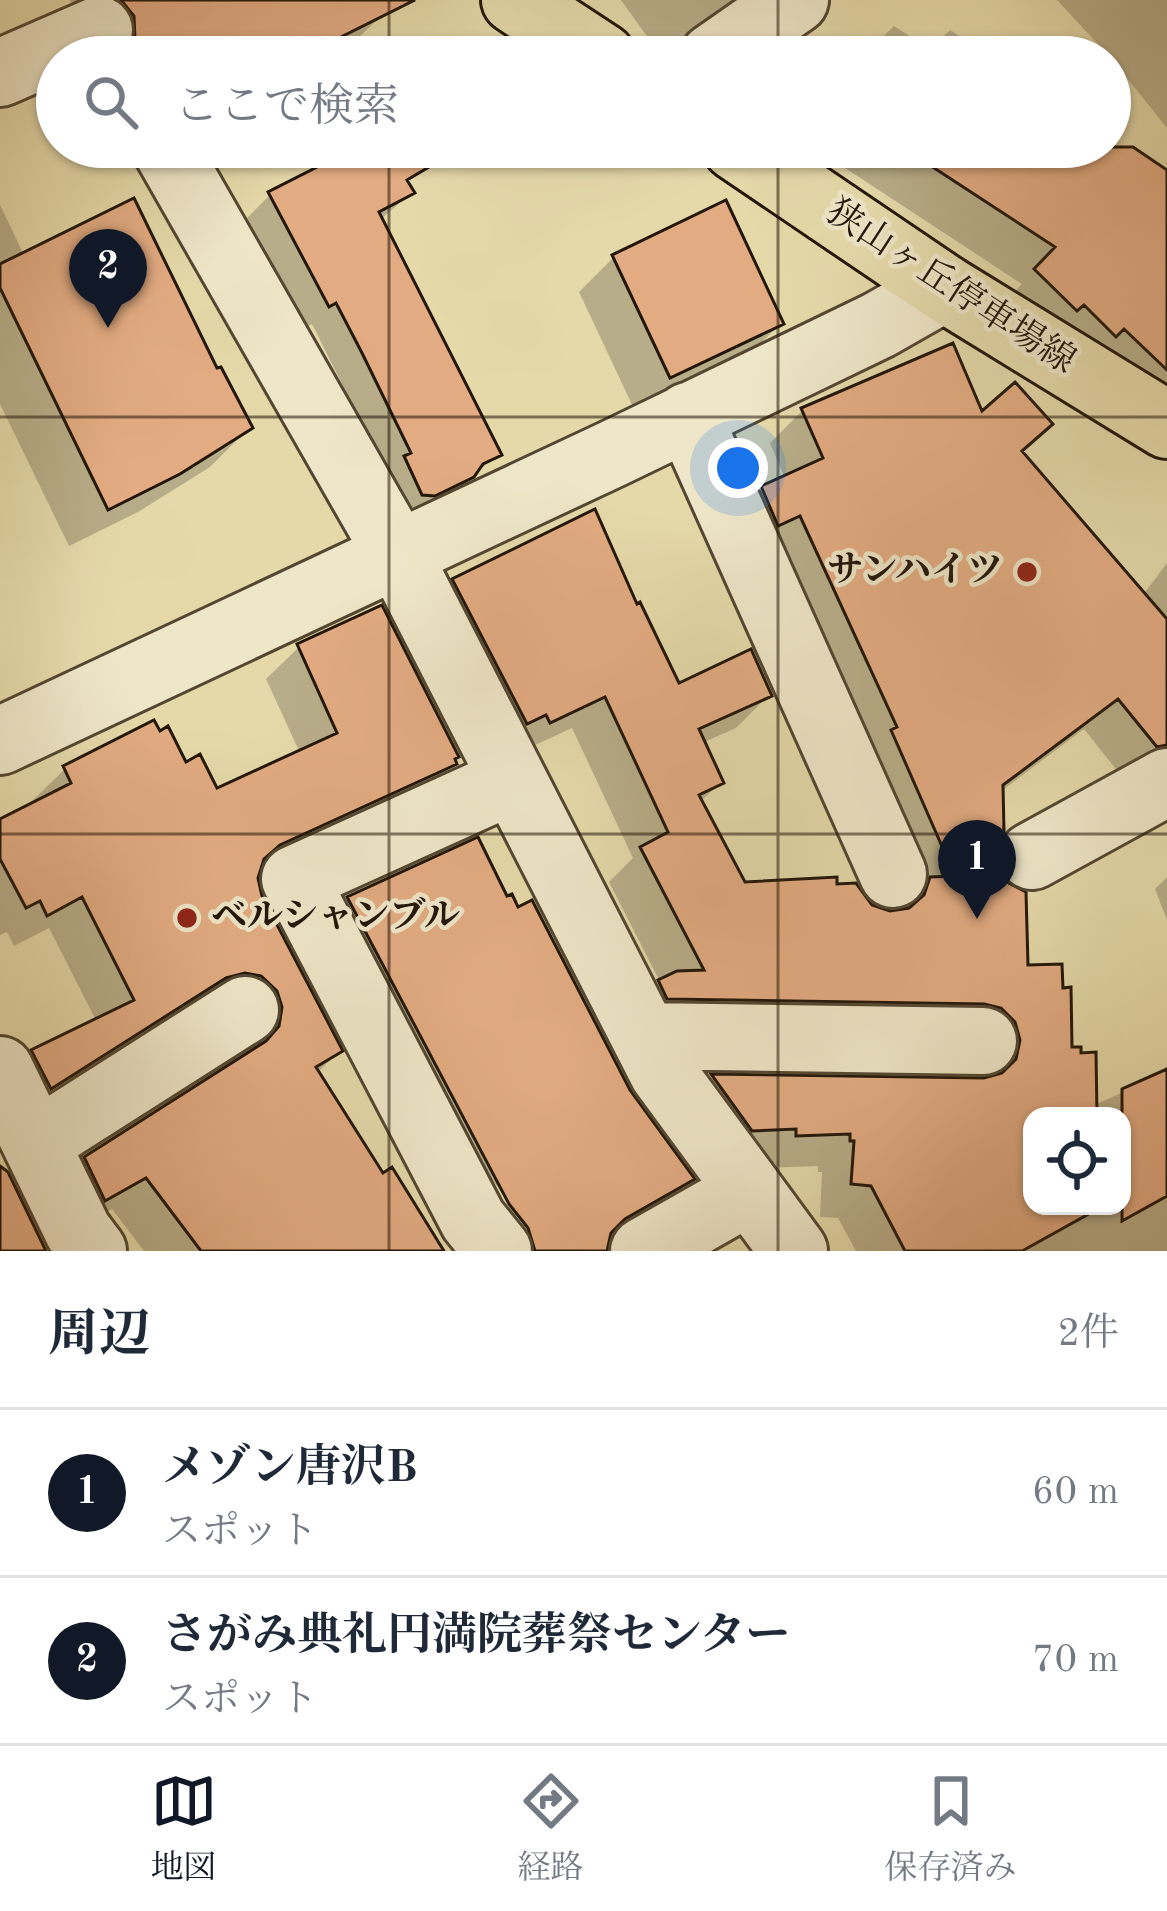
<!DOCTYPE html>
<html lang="ja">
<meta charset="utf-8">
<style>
:root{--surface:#fff;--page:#f6f6f7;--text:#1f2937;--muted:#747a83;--line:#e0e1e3;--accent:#111827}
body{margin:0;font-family:"Old Standard TT","Noto Serif JP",serif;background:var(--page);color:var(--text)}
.controls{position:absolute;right:36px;bottom:36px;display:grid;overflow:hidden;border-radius:24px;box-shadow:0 3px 9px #0004}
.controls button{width:108px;height:108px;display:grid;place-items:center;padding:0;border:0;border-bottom:3px solid var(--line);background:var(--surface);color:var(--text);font:60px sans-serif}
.you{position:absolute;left:738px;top:468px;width:42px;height:42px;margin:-30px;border:9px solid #fff;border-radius:50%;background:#1a73e8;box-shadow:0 0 0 18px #1a73e833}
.badge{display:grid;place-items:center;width:78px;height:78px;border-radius:50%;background:var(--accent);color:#fff;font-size:39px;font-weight:700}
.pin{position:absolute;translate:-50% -99px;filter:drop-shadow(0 3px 6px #0008)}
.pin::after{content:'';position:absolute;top:63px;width:42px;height:36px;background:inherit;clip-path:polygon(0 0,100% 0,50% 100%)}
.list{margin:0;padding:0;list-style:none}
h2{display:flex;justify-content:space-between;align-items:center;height:156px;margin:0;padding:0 48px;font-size:51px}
h2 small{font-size:39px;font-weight:400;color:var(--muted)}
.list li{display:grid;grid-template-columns:78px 1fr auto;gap:36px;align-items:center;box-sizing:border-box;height:168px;padding:0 48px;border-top:3px solid var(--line)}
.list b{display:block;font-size:45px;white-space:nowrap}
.list p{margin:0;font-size:39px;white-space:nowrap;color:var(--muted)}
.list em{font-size:39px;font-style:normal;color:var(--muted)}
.icon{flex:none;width:66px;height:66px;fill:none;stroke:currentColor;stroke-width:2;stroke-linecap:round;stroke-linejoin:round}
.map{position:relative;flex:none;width:1167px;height:1251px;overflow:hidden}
.search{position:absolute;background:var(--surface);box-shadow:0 3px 9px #0004;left:36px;right:36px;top:36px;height:132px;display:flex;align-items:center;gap:30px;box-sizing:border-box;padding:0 42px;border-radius:66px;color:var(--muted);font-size:45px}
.sheet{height:492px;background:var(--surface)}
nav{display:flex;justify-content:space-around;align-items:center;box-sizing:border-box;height:168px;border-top:3px solid var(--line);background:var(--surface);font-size:33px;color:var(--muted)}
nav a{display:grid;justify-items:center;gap:6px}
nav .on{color:var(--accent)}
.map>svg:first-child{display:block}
.shadow{fill:#0003;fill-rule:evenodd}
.building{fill:#e2ab82;stroke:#221609;stroke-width:3}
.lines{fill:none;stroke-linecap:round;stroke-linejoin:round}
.minor-casing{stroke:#534731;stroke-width:72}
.major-casing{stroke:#221609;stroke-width:72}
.minor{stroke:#eee6c8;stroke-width:66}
.major{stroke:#e5d9aa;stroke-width:66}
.grid{fill:none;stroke:#221609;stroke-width:3;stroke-opacity:0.55}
.poi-dot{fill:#8f2418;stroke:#eee6c8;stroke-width:4.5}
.labels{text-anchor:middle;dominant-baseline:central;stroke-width:9;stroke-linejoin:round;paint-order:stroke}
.street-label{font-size:36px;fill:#221609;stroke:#eee6c8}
.poi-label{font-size:36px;font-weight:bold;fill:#221609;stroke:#eee6c8;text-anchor:end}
</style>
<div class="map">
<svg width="1167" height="1251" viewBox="0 0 1167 1251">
<rect width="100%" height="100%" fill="#e5d9aa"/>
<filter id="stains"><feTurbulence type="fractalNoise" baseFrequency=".00167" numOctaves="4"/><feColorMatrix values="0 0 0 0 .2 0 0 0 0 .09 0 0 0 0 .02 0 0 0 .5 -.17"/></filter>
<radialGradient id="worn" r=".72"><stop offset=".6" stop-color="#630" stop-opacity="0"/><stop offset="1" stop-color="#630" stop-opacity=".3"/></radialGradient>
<path class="shadow" d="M 70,0 L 376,0 L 383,14 L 349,47 L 329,57 L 101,57 L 84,32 Z
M 621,0 L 735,0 L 659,53 Z
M 1057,0 L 1167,0 L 1167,128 L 1110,57 Z
M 894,26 L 930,49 L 950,30 L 991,57 L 862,57 Z
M 364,147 L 398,147 L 405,182 L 411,193 L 380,220 L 498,454 L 447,500 L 409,518 L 312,324 L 305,328 L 247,218 L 270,195 Z
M 813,147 L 1079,147 L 1167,219 L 1167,412 L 1000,306 L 1022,284 Z
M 0,205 L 24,255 L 216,372 L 249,428 L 210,467 L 138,512 L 69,546 L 0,404 Z
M 614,257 L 781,323 L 746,358 L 635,411 L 579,292 Z
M 803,410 L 981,416 L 1019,453 L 1143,595 L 1167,563 L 1167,796 L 1123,778 L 1084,729 L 1000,792 L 992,854 L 1025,968 L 1094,1105 L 1167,1073 L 1167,1251 L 856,1251 L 838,1218 L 820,1217 L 822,1172 L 818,1172 L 818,1166 L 764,1168 L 680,1110 L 712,1078 L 984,1081 L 989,1078 L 984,1057 L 627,1016 L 660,982 L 609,882 L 633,858 L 572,728 L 516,754 L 421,614 L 454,581 L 635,608 L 677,687 L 769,695 L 736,728 L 702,743 L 721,782 L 700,802 L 744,885 L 834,887 L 870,907 L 899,913 L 917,895 L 729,522 L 762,489 L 785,478 L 770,443 ZM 1032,1116 L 1122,1116 L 1122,1206 L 1032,1206 Z
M 299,647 L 454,764 L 421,796 L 257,871 L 259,897 L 339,1051 L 317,1073 L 382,1177 L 441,1251 L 144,1251 L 112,1209 L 72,1231 L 53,1192 L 86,1159 L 248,1056 L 251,1042 L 219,983 L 105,1038 L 49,928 L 14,946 L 7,932 L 0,935 L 0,822 L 34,805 L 32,801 L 65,769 L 185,766 L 216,792 L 300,753 L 266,679 Z
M 1167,877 L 1167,920 L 1155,889 Z
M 348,899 L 506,900 L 627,1092 L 691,1179 L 662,1207 L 608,1238 L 606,1251 L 551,1251 L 456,1137 L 320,928 Z"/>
<path class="building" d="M 121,0 L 415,0 L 301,57 L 142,57 L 135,39 L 134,16 Z
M 371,147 L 463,147 L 407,180 L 415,193 L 379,212 L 502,455 L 483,464 L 474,477 L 435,496 L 422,495 L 404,456 L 411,453 L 361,351 L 336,303 L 329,307 L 268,192 L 333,159 L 337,165 Z
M 902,147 L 1133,147 L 1167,170 L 1167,370 L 1124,329 L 1116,337 L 1084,305 L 1077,311 L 1034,269 L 1055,247 Z
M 134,198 L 217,368 L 221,367 L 253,428 L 180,474 L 108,510 L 0,288 L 0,264 Z
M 726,200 L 784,324 L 670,378 L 612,255 Z
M 953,343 L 982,411 L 1015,382 L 1053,424 L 1022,451 L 1167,619 L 1167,745 L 1157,747 L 1118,699 L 1003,785 L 1004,832 L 995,856 L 1005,881 L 1026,892 L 1028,965 L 1062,964 L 1063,988 L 1071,987 L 1072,1047 L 1081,1047 L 1081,1053 L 1096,1052 L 1097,1116 L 1032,1116 L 1032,1206 L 1103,1206 L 1022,1251 L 905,1251 L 871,1186 L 851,1184 L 854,1141 L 850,1141 L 850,1134 L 796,1136 L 796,1129 L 752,1131 L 711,1074 L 984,1078 L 1002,1073 L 1016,1059 L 1020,1040 L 1015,1022 L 1001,1008 L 984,1004 L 667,999 L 658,980 L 677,971 L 704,970 L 640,847 L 668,832 L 605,697 L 550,723 L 546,715 L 527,724 L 452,579 L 595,509 L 637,604 L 640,602 L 679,683 L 751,649 L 772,696 L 699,729 L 724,783 L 699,795 L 745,882 L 837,877 L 837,884 L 856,883 L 872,905 L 890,911 L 909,908 L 924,895 L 930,877 L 955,876 L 891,730 L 897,727 L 800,516 L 778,526 L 761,486 L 823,458 L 801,408 Z
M 382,605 L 459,757 L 455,759 L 457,764 L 280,845 L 264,859 L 258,878 L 262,896 L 343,1051 L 316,1067 L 383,1173 L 392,1167 L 444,1251 L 201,1251 L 146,1178 L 105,1201 L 84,1157 L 266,1041 L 279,1026 L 282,1007 L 277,991 L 261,976 L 245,973 L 226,978 L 51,1089 L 31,1050 L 134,1000 L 82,897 L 47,916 L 40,901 L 26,908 L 0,859 L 0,819 L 71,783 L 63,766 L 154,720 L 160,731 L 168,726 L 186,762 L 200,754 L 217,788 L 337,733 L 297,644 Z
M 478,837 L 507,896 L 512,894 L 518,907 L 532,900 L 630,1090 L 695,1179 L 625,1219 L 611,1233 L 607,1251 L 535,1251 L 528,1228 L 509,1204 L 347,897 Z
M 1167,1069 L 1167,1196 L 1122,1221 L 1122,1089 Z
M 0,1166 L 8,1172 L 46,1251 L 0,1251 Z"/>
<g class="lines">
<g class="minor-casing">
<path id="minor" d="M 713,57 L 795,0
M 0,73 L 99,30
M 165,147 L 397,553 L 663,1073 L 794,1251
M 688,416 L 893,874
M 0,741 L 612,454 L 879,325 L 944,288
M 1032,856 L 1167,782
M 645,1036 L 983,1041
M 0,1070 L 78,1231 L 93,1251
M 36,1143 L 245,1010
M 498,1251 L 473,1220 L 295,879 L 511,781
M 644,1251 L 748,1192"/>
</g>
<g class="major-casing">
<path id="major" d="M 515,0 L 602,57
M 736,147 L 944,288 L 1167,425"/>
</g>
<use href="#minor" class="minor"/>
<use href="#major" class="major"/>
</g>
<path class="grid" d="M 389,0 L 389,57M 778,0 L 778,57M 389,147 L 389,1251M 778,147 L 778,1251M 0,417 L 1167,417M 0,834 L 1167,834"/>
<g class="poi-dot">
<circle cx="1027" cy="572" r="12"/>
<circle cx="187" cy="918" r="12"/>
</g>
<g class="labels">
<g class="street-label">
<text transform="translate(950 288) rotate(33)">狭山ヶ丘停車場線</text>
</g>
<g class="poi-label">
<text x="1003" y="572">サンハイツ</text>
<text x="211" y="918" text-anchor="start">ベルシャンブル</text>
</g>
</g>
<rect width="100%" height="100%" filter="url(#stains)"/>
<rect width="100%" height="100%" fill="url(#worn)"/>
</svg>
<div class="controls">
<button><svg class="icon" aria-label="locate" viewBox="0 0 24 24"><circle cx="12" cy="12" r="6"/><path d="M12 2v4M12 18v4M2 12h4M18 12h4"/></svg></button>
</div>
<div class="you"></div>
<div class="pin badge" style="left:977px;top:919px">1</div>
<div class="pin badge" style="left:108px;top:328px">2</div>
<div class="search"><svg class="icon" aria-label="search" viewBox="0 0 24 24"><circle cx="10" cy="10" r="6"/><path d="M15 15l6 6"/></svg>ここで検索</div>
</div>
<section class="sheet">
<h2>周辺<small>2件</small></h2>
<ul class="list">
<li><span class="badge">1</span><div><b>メゾン唐沢B</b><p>スポット</p></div><em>60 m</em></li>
<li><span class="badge">2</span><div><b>さがみ典礼円満院葬祭センター</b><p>スポット</p></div><em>70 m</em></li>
</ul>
</section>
<nav>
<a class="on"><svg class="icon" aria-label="map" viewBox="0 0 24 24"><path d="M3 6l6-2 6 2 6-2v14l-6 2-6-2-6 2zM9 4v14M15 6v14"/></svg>地図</a>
<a><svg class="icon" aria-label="directions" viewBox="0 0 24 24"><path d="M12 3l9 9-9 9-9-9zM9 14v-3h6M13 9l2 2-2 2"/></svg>経路</a>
<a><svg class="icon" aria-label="saved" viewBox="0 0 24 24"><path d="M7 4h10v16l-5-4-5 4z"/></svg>保存済み</a>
</nav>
